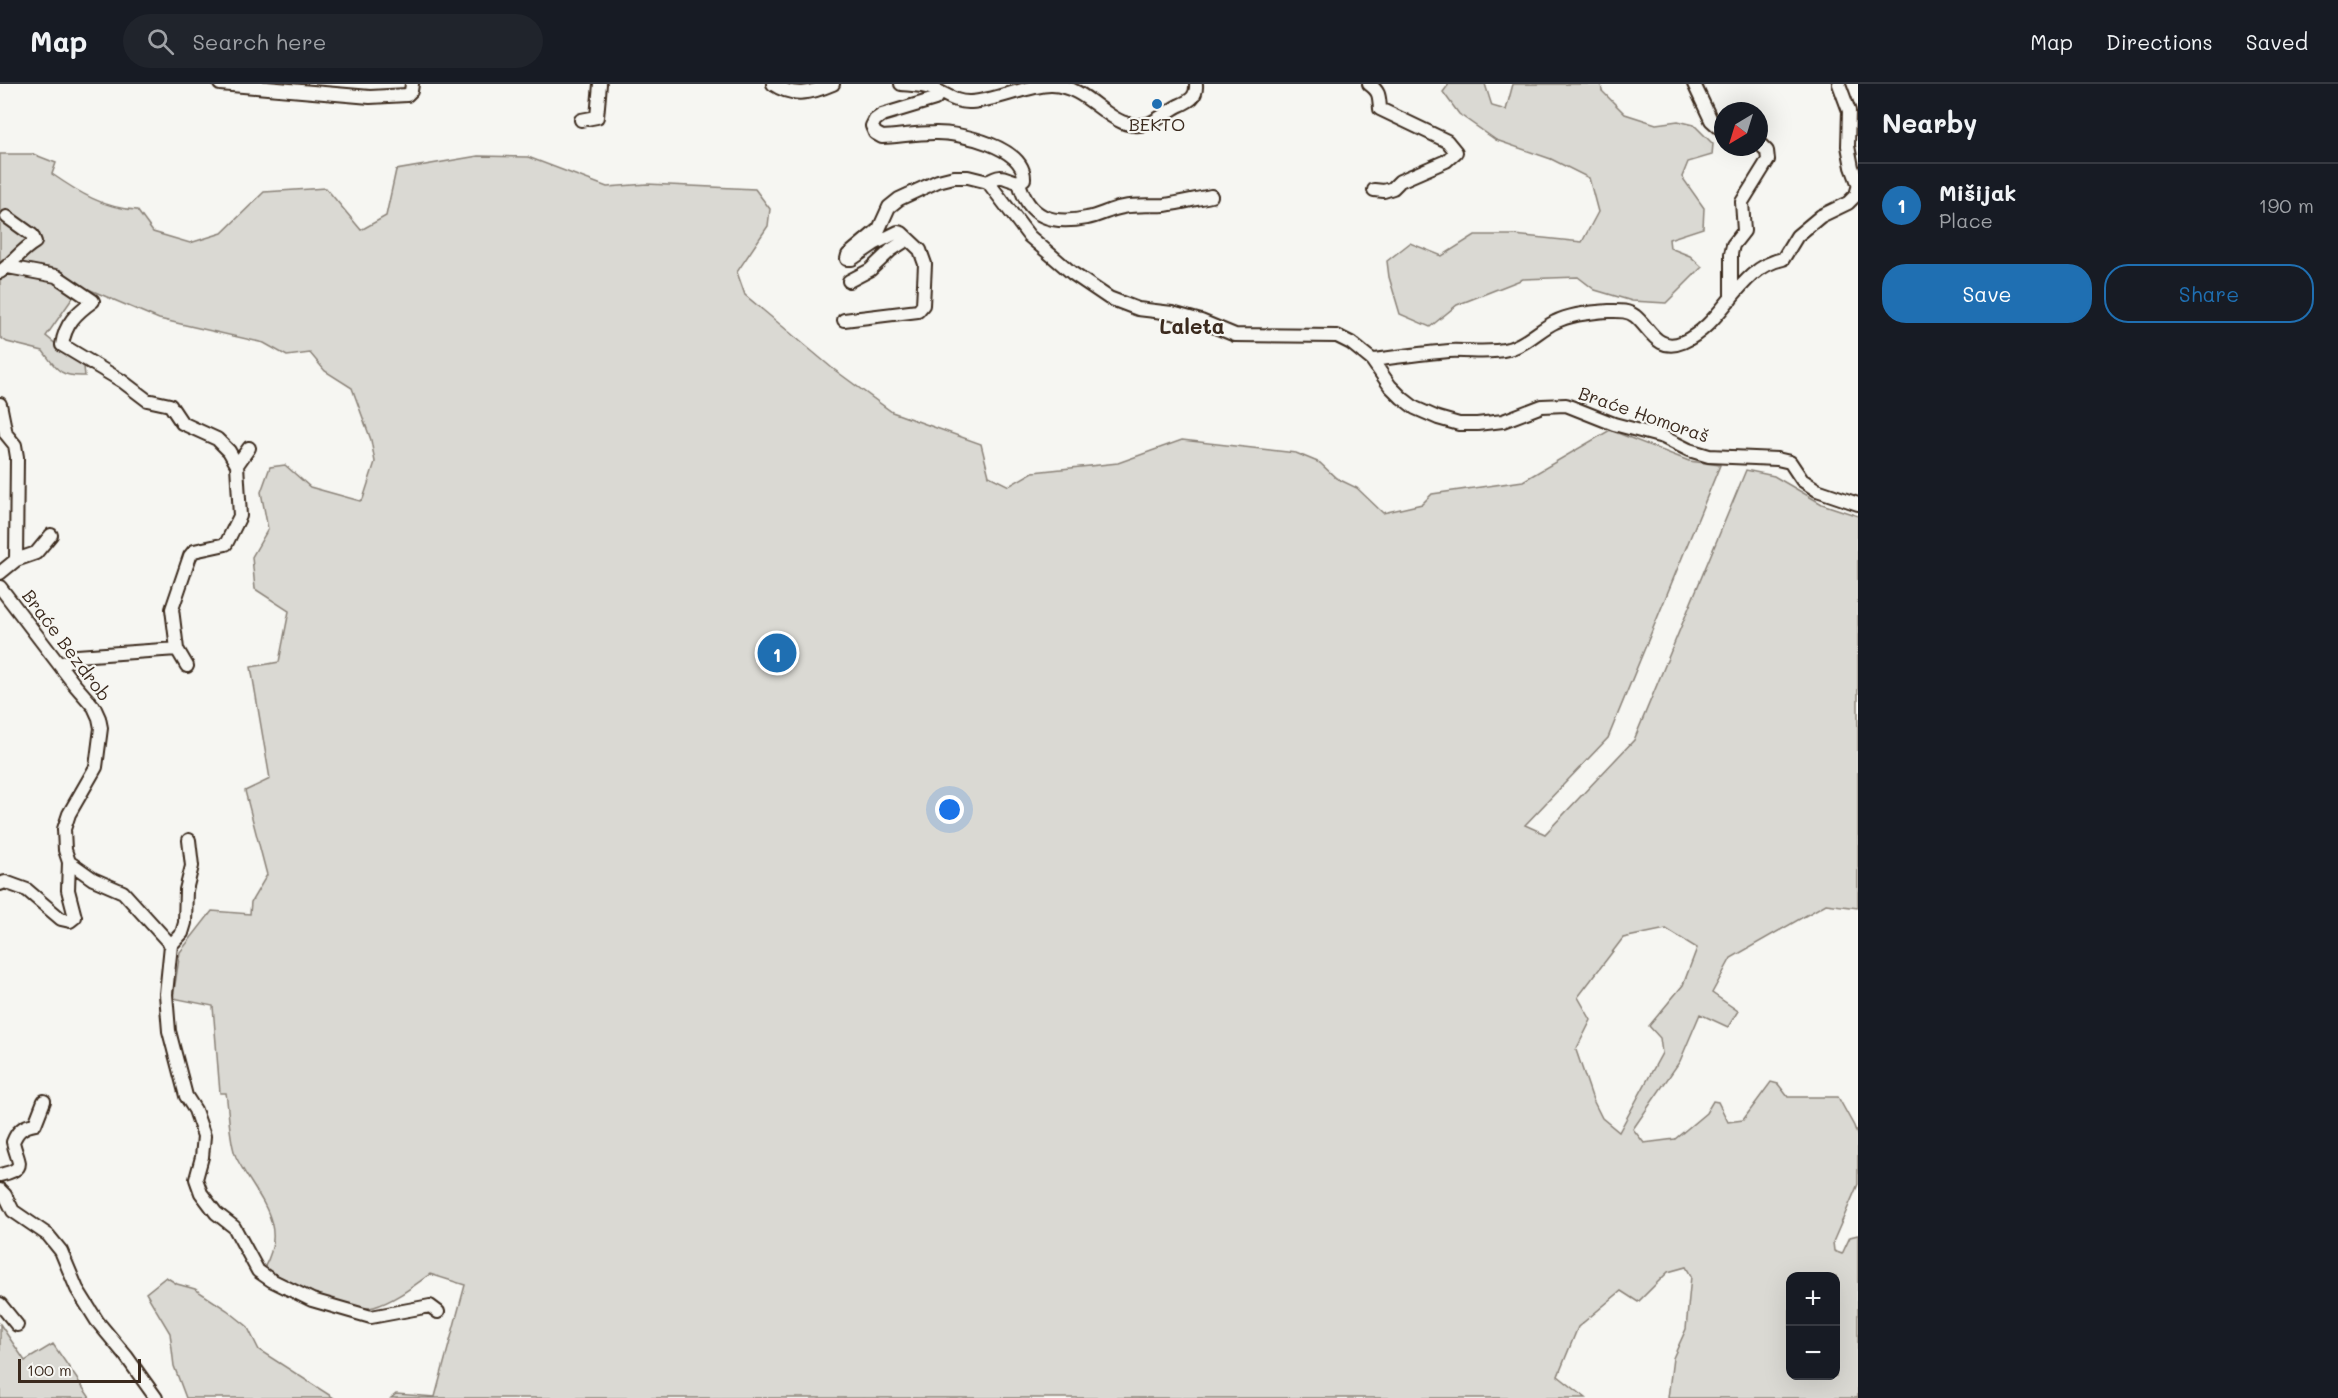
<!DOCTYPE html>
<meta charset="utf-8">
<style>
:root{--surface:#171b24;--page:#20242c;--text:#f1f3f6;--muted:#9ea1a6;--line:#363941;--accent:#1f6fb2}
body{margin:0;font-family:Mali,sans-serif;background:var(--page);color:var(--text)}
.controls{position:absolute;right:18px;bottom:18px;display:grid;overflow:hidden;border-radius:12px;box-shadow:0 6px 24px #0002}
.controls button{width:54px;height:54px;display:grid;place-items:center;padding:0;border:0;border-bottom:2px solid var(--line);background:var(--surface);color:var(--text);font:30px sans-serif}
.compass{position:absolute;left:1714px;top:18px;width:54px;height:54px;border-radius:50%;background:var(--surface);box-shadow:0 6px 24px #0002;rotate:218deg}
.scale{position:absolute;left:18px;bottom:15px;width:123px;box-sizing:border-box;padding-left:6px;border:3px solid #3b2a1e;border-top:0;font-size:16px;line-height:21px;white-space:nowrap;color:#3b2a1e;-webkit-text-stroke:4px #f6f6f2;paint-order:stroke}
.you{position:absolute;left:950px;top:726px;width:21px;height:21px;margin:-15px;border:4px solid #fff;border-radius:50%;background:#1a73e8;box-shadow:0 0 0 9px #1a73e833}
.badge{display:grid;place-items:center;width:39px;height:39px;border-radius:50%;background:var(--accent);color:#fff;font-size:20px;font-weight:700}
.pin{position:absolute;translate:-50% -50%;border:3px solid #fff;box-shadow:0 2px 6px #0006}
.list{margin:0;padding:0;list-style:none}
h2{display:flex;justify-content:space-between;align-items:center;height:78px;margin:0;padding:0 24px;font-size:26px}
h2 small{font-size:20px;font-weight:400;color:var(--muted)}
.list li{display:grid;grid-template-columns:39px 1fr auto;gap:18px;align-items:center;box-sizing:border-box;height:84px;padding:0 24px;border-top:2px solid var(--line)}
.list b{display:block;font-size:22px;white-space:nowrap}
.list p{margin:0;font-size:20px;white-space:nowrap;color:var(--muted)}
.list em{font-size:20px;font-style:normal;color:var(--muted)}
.actions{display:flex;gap:12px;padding:18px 24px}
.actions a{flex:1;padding:14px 0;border:2px solid var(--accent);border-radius:24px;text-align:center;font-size:21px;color:var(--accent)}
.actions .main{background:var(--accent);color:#fff}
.icon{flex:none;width:33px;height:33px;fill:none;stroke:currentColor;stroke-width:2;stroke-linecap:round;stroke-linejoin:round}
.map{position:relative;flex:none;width:1858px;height:1314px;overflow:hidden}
header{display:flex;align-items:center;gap:36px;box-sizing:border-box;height:84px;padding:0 30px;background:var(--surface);border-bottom:2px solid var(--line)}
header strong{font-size:28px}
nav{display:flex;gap:33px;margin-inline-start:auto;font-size:21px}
.search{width:420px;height:54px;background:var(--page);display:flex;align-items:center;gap:15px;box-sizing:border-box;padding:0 21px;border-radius:33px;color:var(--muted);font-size:22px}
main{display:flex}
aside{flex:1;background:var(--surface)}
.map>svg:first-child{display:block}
.green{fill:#dad9d3;stroke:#8a8278;stroke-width:1.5;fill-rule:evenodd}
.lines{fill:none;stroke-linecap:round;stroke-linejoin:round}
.minor-casing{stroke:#3b2a1e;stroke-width:16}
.minor{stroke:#f6f6f2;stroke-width:12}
.poi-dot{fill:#1f6fb2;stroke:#f6f6f2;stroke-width:2}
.labels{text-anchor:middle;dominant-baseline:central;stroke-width:4.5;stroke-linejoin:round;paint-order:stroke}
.poi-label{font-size:18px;fill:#3b2a1e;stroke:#f6f6f2}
.street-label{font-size:18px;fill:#3b2a1e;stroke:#f6f6f2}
.quarter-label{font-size:21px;font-weight:bold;fill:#3b2a1e;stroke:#f6f6f2}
</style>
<header>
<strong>Map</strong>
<div class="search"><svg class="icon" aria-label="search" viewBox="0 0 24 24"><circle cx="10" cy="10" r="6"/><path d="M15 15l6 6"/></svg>Search here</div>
<nav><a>Map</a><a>Directions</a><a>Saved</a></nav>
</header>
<main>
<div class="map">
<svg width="1858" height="1314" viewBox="0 0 1858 1314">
<rect width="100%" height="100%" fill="#f6f6f2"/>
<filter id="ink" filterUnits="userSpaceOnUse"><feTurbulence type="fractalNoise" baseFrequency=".0167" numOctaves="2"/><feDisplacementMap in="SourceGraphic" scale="12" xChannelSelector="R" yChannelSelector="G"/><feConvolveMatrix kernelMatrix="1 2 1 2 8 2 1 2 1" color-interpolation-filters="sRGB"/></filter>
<g filter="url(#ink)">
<path class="green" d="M 1449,0 L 1485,0 L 1492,22 L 1506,26 L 1513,0 L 1601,0 L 1602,7 L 1625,30 L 1656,40 L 1678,37 L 1694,41 L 1713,60 L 1712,71 L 1688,78 L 1682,93 L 1704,124 L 1703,144 L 1669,155 L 1670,164 L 1690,172 L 1702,183 L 1666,219 L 1632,217 L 1595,206 L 1578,193 L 1523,195 L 1457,221 L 1430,243 L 1400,230 L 1389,193 L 1387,177 L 1410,159 L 1442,172 L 1475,151 L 1514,151 L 1582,158 L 1598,128 L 1589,94 L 1551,75 L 1496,56 L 1459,30 L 1443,8 Z
M 0,70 L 33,70 L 56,79 L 52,90 C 78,108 105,125 137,126 L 153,148 L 190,159 L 222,149 L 264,108 L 326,104 L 361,146 L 386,132 L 396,86 L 478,72 L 528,73 L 607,103 L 647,100 L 755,105 L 770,125 L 768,142 L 737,188 L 745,211 L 832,284 L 892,328 L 981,360 L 989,392 L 1009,402 L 1033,388 L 1118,379 L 1182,356 L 1296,369 L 1320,379 L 1336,394 L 1357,404 L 1383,429 L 1422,420 L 1432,410 L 1523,397 L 1610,346 L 1689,377 L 1720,381 L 1608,654 L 1525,741 L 1545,750 L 1634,656 L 1746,386 L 1774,392 L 1822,420 L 1858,432 L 1858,824 L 1826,820 L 1731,874 L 1712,909 L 1738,927 L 1728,943 L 1700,930 L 1680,977 L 1633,1045 L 1644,1059 L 1675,1055 L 1706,1029 L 1713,1017 L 1718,1018 L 1728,1038 L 1743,1036 L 1771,998 L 1778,1000 L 1788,1013 L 1838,1013 L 1854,1042 L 1858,1053 L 1858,1100 L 1833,1158 L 1834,1167 L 1842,1170 L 1850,1153 L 1858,1151 L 1858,1314 L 1668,1314 L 1673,1274 L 1686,1245 L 1691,1192 L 1686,1183 L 1668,1188 L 1638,1218 L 1621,1207 L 1578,1243 L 1558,1292 L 1586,1314 L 391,1314 L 396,1310 L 435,1313 L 465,1201 L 430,1190 C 413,1202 395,1217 374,1223 C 348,1230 287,1197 264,1184 C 290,1139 255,1111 236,1073 C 229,1057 229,1027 226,1009 L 220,1009 L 213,922 L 173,914 L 180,868 L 212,827 L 250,830 L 251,818 L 267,791 L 245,707 L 270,695 L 251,583 L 279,578 L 289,527 L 255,505 L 252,473 L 268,445 L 261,408 L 270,383 L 285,381 L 310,403 L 360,417 L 363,415 L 375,378 L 371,356 L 352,304 L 325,287 L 310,269 L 287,272 L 264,259 L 159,235 L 81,202 L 46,252 L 84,283 L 85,292 C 60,293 57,286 43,267 L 7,258 L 0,253 ZM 1666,845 L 1697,864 L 1683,901 L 1649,942 L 1660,954 L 1662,969 L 1619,1048 L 1602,1034 L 1593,1016 L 1576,966 L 1591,936 L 1578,913 L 1623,854 ZM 1790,1192 L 1836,1192 L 1836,1292 L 1790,1292 Z
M 166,1193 L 177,1200 L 195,1205 L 227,1226 L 247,1242 L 259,1266 L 334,1314 L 186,1314 L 174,1282 L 170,1249 L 146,1209 Z
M 0,1240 L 25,1277 L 53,1260 L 90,1314 L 0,1314 Z"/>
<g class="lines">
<g class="minor-casing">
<path id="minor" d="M 220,0 L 370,13 L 407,11 L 411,7 L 412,0
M 773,0 C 793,14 812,9 833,0
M 901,0 C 912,1 923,1 933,5 C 946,10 955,19 971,18 C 995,17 1031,0 1052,1 C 1094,3 1111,52 1150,39 C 1160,35 1168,27 1178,22 C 1189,17 1197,14 1196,0
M 1369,0 C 1380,8 1379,12 1380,25 L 1447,57 L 1456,68 L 1446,77 L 1400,97 L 1393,104 L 1384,107 L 1374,106
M 1694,0 L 1711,36 L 1723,47
M 1839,0 L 1849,27 L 1848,62 L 1852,83 L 1858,99
M 940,8 L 935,15 L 882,31 L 875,36 L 872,42 L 875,49 L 882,53 C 899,52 917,49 934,49 C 959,48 1025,63 1024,95 L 1019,98 C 1004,96 1004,88 988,98 L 1029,152 L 1072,189 L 1109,214 L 1138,225 L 1172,229 L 1201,237 L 1235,251 L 1337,252 L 1351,259 L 1372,276 L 1390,302 L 1402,314 L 1415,324 L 1438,334 L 1459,340 L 1477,340 L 1503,337 L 1542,322 L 1566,321 L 1614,340 L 1663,353 L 1689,366 L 1709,372 L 1777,375 L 1790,378 L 1802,396 L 1817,406 L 1858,420
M 581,36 L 597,33 L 600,0
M 1019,98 C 1028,134 1052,141 1087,134 C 1099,132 1110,125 1123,123 C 1137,120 1151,122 1165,121 C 1180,119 1195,115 1211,112
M 8,183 L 56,192 L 93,217 C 76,229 65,240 62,261 L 122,297 L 147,316 L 170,321 L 182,339 L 217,355 L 229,367 L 237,381 L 240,432 L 226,460 L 194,467 L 190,472 L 172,525 L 177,565
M 0,188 C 13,179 21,166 35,158 L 32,151 L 7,133
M 849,197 L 870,186 L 891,166 L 908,155
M 1731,215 L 1731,170 L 1733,161 L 1744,147 L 1742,118 L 1768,76 L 1767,67 L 1759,59
M 844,236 L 918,227 L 923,221 L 925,180 L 920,166 L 902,149 L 898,148 L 874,160 L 852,175 L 847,175 L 848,171 L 879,145 L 889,123 L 899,115 L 938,97 L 954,93 L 968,93 L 988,98
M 1372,276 C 1397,273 1423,269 1449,267 C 1469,266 1489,270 1508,265 C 1524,262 1540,245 1555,238 C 1571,230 1592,228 1609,227 C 1618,227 1627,226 1635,232 C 1650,244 1657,269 1683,258 C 1724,240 1738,184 1783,175 L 1797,152 L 1821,132 L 1848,119 L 1856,111 L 1858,104
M 0,320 L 6,350 L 15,361 L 17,373 L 16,476
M 237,381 L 249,364
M 0,489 L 16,476 L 36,469 L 51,451
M 0,503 L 74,600 L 94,623 L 99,634 L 101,644 L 96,683 L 69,730 L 64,745 L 65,766 L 69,778 L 68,806 L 75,833 L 70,837 L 61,835 L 27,806 L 5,798 L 0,800
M 60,581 L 77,572 L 177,565 L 187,582
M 69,778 L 93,795 L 123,808 L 171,861 L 182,849 L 185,839 L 186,806 L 192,782 L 189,756
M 171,861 L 166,910 L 169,947 L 186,1012 L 195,1026 L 204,1052 L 202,1073 L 196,1095 L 201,1109 L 216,1129 L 234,1143 L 258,1187 L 271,1196 L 312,1216 L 371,1233 L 430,1222 L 438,1228
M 0,1091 C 28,1084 18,1080 13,1058 C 17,1047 23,1042 35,1040 L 44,1017
M 0,1106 L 5,1111 L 13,1127 L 48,1151 L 61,1167 L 77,1205 L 97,1237 L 126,1272 L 156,1314
M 0,1220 L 17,1241"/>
</g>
<use href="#minor" class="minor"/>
</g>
</g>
<circle class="poi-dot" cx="1157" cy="20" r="6"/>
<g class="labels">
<g class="poi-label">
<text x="1157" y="40">BEKTO</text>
</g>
<g class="street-label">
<text transform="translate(1644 330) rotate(19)">Braće Homoraš</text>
<text transform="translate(67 561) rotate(53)">Braće Bezdrob</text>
</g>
<g class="quarter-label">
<text x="1192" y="241">Laleta</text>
</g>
</g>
</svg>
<div class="controls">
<button>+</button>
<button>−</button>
</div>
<svg class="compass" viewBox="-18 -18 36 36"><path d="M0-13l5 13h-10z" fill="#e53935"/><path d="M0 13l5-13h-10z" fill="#9ea1a6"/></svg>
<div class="scale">100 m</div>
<div class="you"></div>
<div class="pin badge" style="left:777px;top:569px">1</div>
</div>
<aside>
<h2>Nearby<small></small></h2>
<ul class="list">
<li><span class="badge">1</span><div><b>Mišijak</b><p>Place</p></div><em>190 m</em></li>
</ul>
<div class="actions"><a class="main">Save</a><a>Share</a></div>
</aside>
</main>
